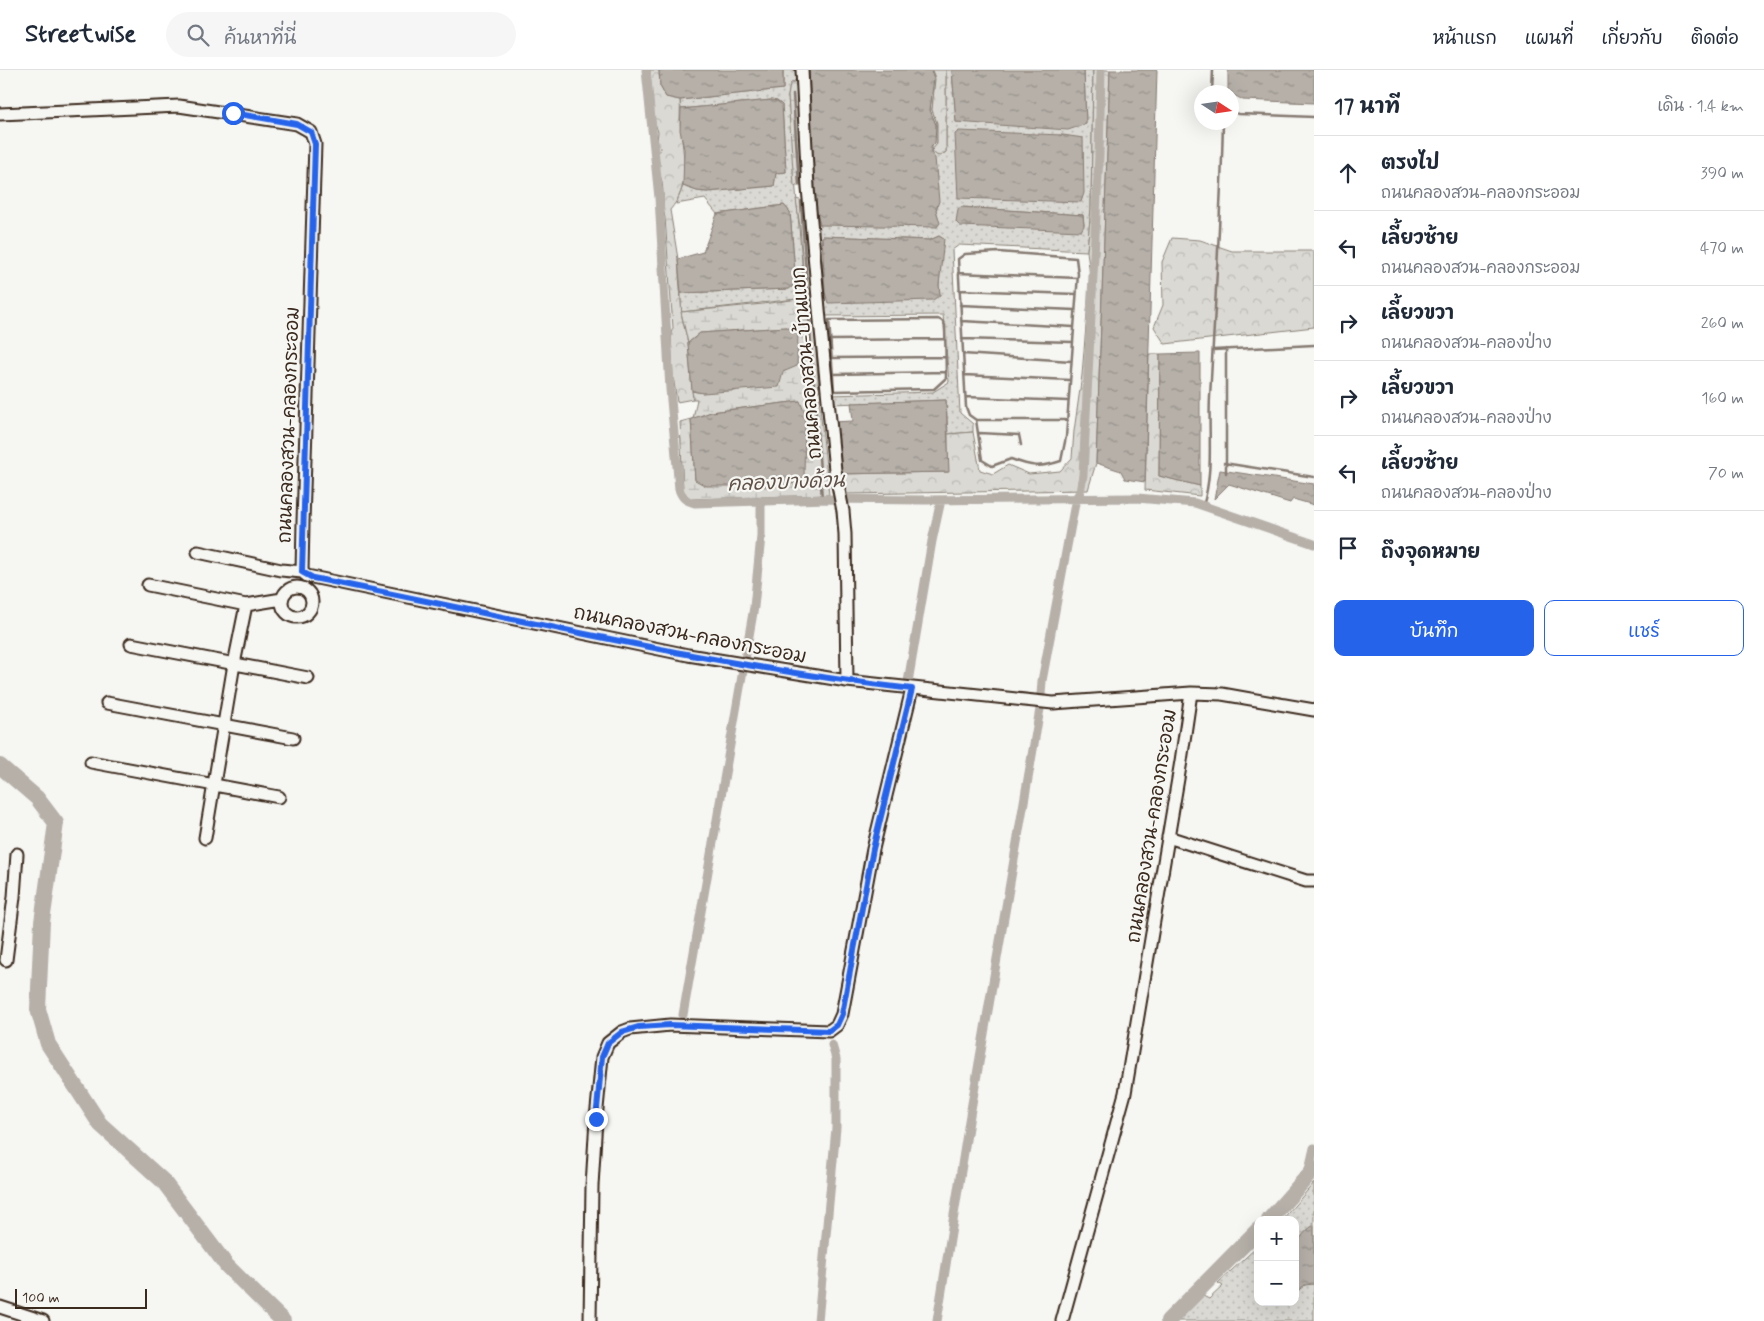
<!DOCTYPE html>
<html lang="th">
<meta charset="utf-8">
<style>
:root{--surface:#fff;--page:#f6f6f7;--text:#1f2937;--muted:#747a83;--line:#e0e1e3;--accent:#2563eb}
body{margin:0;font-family:Mynerve,"Playpen Sans Thai",sans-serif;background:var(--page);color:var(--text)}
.controls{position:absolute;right:15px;bottom:15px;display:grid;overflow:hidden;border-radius:10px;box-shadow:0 5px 20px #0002}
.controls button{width:45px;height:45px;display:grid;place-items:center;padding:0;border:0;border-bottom:1px solid var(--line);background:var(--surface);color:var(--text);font:25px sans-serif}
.compass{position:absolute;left:1194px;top:15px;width:45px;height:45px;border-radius:50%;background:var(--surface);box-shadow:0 5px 20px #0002;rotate:102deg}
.scale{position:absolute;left:15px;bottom:12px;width:132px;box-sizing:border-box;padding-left:5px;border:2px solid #3b2a1e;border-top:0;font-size:14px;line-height:18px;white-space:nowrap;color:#3b2a1e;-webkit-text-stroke:4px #f6f6f2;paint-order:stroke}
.stop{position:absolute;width:15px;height:15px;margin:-11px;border:4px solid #2563eb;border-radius:50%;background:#fff}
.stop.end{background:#2563eb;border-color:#fff;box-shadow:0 1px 5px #0008}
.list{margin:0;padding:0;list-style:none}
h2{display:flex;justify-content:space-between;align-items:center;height:65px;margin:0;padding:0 20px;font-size:21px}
h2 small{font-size:16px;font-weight:400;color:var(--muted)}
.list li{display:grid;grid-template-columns:32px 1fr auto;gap:15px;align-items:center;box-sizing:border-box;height:75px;padding:0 20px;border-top:1px solid var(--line)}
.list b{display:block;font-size:19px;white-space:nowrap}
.list p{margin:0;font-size:16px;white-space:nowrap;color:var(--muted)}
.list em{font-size:16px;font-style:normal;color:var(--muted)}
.actions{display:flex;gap:10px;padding:15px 20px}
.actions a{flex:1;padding:11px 0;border:1px solid var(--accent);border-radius:10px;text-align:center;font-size:18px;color:var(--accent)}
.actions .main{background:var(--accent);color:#fff}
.icon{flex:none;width:28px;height:28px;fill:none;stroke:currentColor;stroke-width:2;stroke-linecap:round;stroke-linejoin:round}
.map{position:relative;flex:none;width:1314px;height:1251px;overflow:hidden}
header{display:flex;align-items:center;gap:30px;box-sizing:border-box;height:70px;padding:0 25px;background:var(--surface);border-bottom:1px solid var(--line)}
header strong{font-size:24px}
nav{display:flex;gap:28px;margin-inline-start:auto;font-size:18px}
.search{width:350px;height:45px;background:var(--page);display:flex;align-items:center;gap:12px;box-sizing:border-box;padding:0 18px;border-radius:28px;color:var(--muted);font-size:19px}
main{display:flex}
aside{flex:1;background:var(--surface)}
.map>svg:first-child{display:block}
.grass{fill:url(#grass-dots);stroke:#8a8278;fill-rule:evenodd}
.forest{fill:url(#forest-crowns);stroke:#8a8278}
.wetland{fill:url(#wetland-marsh);stroke:#8a8278}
.water{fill:url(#water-ripples);stroke:#857a71}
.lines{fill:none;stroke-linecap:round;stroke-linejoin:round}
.stream{stroke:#857a71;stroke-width:2.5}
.canal{stroke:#b6b0a9;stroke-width:9}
.river{stroke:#b6b0a9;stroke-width:16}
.minor-casing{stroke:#3b2a1e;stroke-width:15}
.minor{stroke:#f6f6f2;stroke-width:11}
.route{stroke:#2563eb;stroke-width:6}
.labels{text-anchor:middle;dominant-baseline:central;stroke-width:4.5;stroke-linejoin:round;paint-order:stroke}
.street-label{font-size:19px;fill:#3b2a1e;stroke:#f6f6f2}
.water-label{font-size:20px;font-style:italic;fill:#605248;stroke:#f6f6f2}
</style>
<header>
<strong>Streetwise</strong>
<div class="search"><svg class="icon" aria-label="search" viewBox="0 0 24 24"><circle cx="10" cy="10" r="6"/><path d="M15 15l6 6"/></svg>ค้นหาที่นี่</div>
<nav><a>หน้าแรก</a><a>แผนที่</a><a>เกี่ยวกับ</a><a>ติดต่อ</a></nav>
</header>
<main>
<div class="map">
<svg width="1314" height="1251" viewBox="0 0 1314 1251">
<defs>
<pattern id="grass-dots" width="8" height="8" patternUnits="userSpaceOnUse" patternTransform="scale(1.25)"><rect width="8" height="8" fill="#dad9d3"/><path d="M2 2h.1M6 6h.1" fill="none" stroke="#bcbab5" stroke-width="1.8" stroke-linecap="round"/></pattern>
<pattern id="forest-crowns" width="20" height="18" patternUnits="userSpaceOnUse" patternTransform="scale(1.25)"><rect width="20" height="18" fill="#dad9d3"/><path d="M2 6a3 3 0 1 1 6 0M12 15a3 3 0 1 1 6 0" fill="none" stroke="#bcbab5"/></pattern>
<pattern id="wetland-marsh" width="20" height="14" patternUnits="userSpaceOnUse" patternTransform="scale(1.25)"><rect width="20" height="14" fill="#dad9d3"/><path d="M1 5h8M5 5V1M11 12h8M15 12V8" fill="none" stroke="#bcbab5"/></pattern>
<pattern id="water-ripples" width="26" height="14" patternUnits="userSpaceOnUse" patternTransform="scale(1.25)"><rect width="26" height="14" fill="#b6b0a9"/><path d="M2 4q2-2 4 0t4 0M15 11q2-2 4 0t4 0" fill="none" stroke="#958f89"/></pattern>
</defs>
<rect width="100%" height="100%" fill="#f6f6f2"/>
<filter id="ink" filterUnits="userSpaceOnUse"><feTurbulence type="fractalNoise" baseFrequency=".02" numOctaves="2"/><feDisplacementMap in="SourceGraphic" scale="10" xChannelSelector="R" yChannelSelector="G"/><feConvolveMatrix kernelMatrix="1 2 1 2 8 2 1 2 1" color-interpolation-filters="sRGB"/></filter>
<g filter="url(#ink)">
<path class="grass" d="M 783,0 L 796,0 L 796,10 L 790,15 L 788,26 L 805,228 L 681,242 L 681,223 L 789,219 L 796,213 L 790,142 L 784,135 L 717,144 L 705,129 L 676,134 L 683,116 L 697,121 L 707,122 L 774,116 L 776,103 L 786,102 L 782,35 L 777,31 L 771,30 L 681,39 L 680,30 L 783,19 Z
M 805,0 L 809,0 L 816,141 L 820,154 L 938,147 L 936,140 L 931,83 L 936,55 L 930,41 L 933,8 L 930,0 L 932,0 L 935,9 L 932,40 L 937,53 L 937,74 L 940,86 L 946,82 L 946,0 L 952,0 L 956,52 L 1086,54 L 1084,0 L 1093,0 L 1091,138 L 1087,181 L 959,175 L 952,180 L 960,343 L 973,354 L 973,362 L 948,364 L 946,330 L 831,334 L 830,325 L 933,322 L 949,312 L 943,245 L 822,246 L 814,150 ZM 961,137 L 1083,145 L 1084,155 ZM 822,166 L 930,170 L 939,166 L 943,169 L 939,215 L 940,225 L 825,222 L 821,177 Z
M 1314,1113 L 1314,1251 L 1178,1251 L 1203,1226 L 1209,1229 L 1223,1216 L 1218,1213 L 1258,1176 L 1258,1232 L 1295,1232 L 1295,1150 L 1282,1150 Z"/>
<path class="forest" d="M 650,0 L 659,0 L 660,16 L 666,27 L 680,30 C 681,40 679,51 681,62 C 684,90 690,117 670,140 L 678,189 L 682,247 L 688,273 L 693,329 L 677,332 L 673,306 L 671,263 L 673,258 L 665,148 C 661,133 666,114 658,101 L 660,95 L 657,87 L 660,78 L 657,71 L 658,62 L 653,47 Z
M 932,0 L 946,0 L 946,82 L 940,86 L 936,85 L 932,80 L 937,74 L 937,53 L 932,40 L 935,9 Z
M 1093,0 L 1110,0 L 1096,393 L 1088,420 L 845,424 L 838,404 L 948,402 L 948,364 L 973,362 L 980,400 L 993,404 L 1008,395 L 1029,404 L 1060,401 L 1072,388 L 1074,361 L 1082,305 L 1090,206 L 1087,181 L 1091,138 Z
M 1172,168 L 1200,170 L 1232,181 L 1314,181 L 1314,257 L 1165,274 L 1154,257 L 1163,235 L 1162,192 Z
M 1149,284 L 1160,284 L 1159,406 L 1200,416 L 1200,426 L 1145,420 Z"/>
<path class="wetland" d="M 796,10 L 803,116 L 794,116 L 788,26 L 790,14 Z
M 796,129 L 803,131 L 805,134 L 819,321 L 811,320 L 811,329 L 819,328 L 829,425 L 690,429 L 683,420 L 680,352 L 691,349 L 695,410 L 800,331 L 711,342 L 693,349 L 697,329 L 693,329 L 692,321 L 703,323 L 786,257 L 700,263 L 688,273 L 681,242 L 763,234 L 805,228 L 800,157 Z"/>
<path class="water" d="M 659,0 L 783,0 L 783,19 L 680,30 L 666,27 L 660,16 Z
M 809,0 L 930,0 L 934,8 L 930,40 L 936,55 L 935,73 L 931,77 L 931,83 L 935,88 L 939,131 L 936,140 L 940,153 L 937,157 L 820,155 L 816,141 Z
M 952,0 L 1084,0 L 1086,54 L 1068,60 L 956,52 Z
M 1110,0 L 1157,0 L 1145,412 L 1125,409 L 1121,401 L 1096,393 Z
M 1228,0 L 1314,0 L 1314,33 L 1243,30 L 1232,24 L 1232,22 L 1228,22 Z
M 771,30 L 777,31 L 782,35 L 786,102 L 776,103 L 774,116 L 707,122 L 697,121 L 683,116 L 684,79 L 680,60 L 681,39 Z
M 959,61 L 1063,65 L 1083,68 L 1084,123 L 1081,132 L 958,128 L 955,64 Z
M 784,135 L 790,142 L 796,214 L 789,219 L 681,223 L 678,189 L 703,182 L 717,144 Z
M 961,137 L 1083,145 L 1084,156 L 1081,161 L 960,156 L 956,152 L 958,139 Z
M 822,166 L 930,170 L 939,166 L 944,169 L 939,215 L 940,225 L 933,230 L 828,233 L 825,222 Z
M 786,257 L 798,262 L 797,296 L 783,302 L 779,317 L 703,323 L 692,321 L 688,273 L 700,263 Z
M 1200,283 L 1200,416 L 1159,406 L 1160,284 Z
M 946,330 L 949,402 L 838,404 L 832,352 L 853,351 L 851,333 Z
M 800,331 L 805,344 L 804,408 L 788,416 L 706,416 L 695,410 L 691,349 L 711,342 Z
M 1220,400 L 1314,414 L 1314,435 L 1293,429 L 1290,433 L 1229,414 L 1214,429 Z
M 1314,1155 L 1314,1214 L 1305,1215 L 1295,1223 C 1295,1198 1289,1170 1314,1155 Z"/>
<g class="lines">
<path class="stream" d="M 1212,22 L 1213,0
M 793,24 L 799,115
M 1232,42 L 1239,44 L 1314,47
M 801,132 L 822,429
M 999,182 L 1076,188 L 1078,204 L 1066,367 L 1061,391 C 1040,398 1032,397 1011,389 L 992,396 L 982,390 L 976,350 L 969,345 L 966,337 L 958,189 L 965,184 Z
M 958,203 L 1078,208
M 959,220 L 1076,224
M 960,235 L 1075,240
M 938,249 L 942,251 L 945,255 L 946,308 L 934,319 L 834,321 L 829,250 Z
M 961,251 L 1074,257
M 962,269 L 1073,272
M 830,270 L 945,269
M 1226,279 L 1226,403
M 1213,280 L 1314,275
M 963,284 L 1071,291
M 832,288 L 945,287
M 833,304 L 946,302
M 964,305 L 1070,310
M 966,327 L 1068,331
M 976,350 L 1067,350
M 979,363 L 1019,365 L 1021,375
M 1224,393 L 1314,407
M 1203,436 C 1214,402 1208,362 1210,327 C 1215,235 1221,144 1223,52"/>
<path class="canal" d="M 646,0 L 659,128 L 670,319 L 679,419 C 682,428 686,431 695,433 L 828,429 L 925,430 L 1137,428 L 1195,433 L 1314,474
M 908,612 L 932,471 L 941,430
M 683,945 L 754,537 L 761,466 L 761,431
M 1307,1108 L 1314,1078
M 818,1251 L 836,1058 L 836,989 L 832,975
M 937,1251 L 969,1051 L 1040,639 L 1042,611 L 1076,428 L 1080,422 L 1083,405 L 1099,85 L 1101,0"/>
<path class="river" d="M 0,696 L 37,728 L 56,753 L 42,852 L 38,939 L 48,974 L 100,1054 L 163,1111 L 227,1196 L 283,1251
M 1269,1150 L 1314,1099
M 1168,1251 L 1258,1160"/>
<g class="minor-casing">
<path id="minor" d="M 802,0 L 808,118 L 820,250 L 835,400 L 843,441 L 845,464 L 847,611
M 0,44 L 179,36 L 297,54 L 311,62 L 315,74 L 303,452 L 302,502 L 307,506 L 688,585 L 847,611 L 1053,633 L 1191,623 L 1181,691 L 1125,1023 L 1062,1251
M 198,482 L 281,500 L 302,502
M 148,515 L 246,535 L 282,529
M282 532a15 15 0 1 1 30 0a15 15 0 1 1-30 0Z
M 131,574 L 308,608
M 1191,623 L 1222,624 L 1314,640
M 107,633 L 293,668
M 91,692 L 279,727
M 1168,767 L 1306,811 L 1314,811
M 205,768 L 234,594 L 246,535
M 6,890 L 14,827 L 17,784
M 0,1237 L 43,1251
M 590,1251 L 592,1116 L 596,1049 L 602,987 L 608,973 L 622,962 L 630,959 L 670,955 L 829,961 L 837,955 L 842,944 L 873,779 L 912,619"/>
</g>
<use href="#minor" class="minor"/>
</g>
</g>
<g class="lines" filter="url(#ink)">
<path class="route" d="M 233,43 L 297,54 L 311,62 L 315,74 L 302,502 L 313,508 C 512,547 710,596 912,619 L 873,779 L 842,944 L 837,955 L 829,961 L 670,955 L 639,957 L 622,962 L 608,973 L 602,987 L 596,1049"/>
</g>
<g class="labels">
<g class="street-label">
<text transform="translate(807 293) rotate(-95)">ถนนคลองสวน-บ้านแขก</text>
<text transform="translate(289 355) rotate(-88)">ถนนคลองสวน-คลองกระออม</text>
<text transform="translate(690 565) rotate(11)">ถนนคลองสวน-คลองกระออม</text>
<text transform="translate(1152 756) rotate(-81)">ถนนคลองสวน-คลองกระออม</text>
</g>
<g class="water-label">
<text transform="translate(786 413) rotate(-2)">คลองบางด้วน</text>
</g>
</g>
</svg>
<div class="controls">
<button>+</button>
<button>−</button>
</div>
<svg class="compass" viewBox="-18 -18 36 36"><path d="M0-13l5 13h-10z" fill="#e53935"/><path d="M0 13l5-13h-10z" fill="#747a83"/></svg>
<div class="scale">100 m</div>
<div class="stop" style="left:233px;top:43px"></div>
<div class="stop end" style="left:596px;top:1049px"></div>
</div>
<aside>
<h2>17 นาที<small>เดิน · 1.4 km</small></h2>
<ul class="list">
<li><svg class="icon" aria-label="ahead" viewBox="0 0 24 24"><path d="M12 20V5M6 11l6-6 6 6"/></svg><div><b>ตรงไป</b><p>ถนนคลองสวน-คลองกระออม</p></div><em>390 m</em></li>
<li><svg class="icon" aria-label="left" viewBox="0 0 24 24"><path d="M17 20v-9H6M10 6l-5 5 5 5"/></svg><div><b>เลี้ยวซ้าย</b><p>ถนนคลองสวน-คลองกระออม</p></div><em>470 m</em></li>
<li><svg class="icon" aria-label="right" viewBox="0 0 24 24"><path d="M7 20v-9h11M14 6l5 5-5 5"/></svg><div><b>เลี้ยวขวา</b><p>ถนนคลองสวน-คลองป่าง</p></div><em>260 m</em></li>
<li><svg class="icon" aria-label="right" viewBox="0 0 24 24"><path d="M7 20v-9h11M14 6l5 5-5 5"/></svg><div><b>เลี้ยวขวา</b><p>ถนนคลองสวน-คลองป่าง</p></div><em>160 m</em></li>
<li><svg class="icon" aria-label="left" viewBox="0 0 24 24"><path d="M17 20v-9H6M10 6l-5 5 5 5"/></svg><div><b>เลี้ยวซ้าย</b><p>ถนนคลองสวน-คลองป่าง</p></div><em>70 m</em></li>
<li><svg class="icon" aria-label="arrive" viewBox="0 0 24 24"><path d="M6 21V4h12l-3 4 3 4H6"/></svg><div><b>ถึงจุดหมาย</b></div></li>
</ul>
<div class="actions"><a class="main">บันทึก</a><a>แชร์</a></div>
</aside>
</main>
